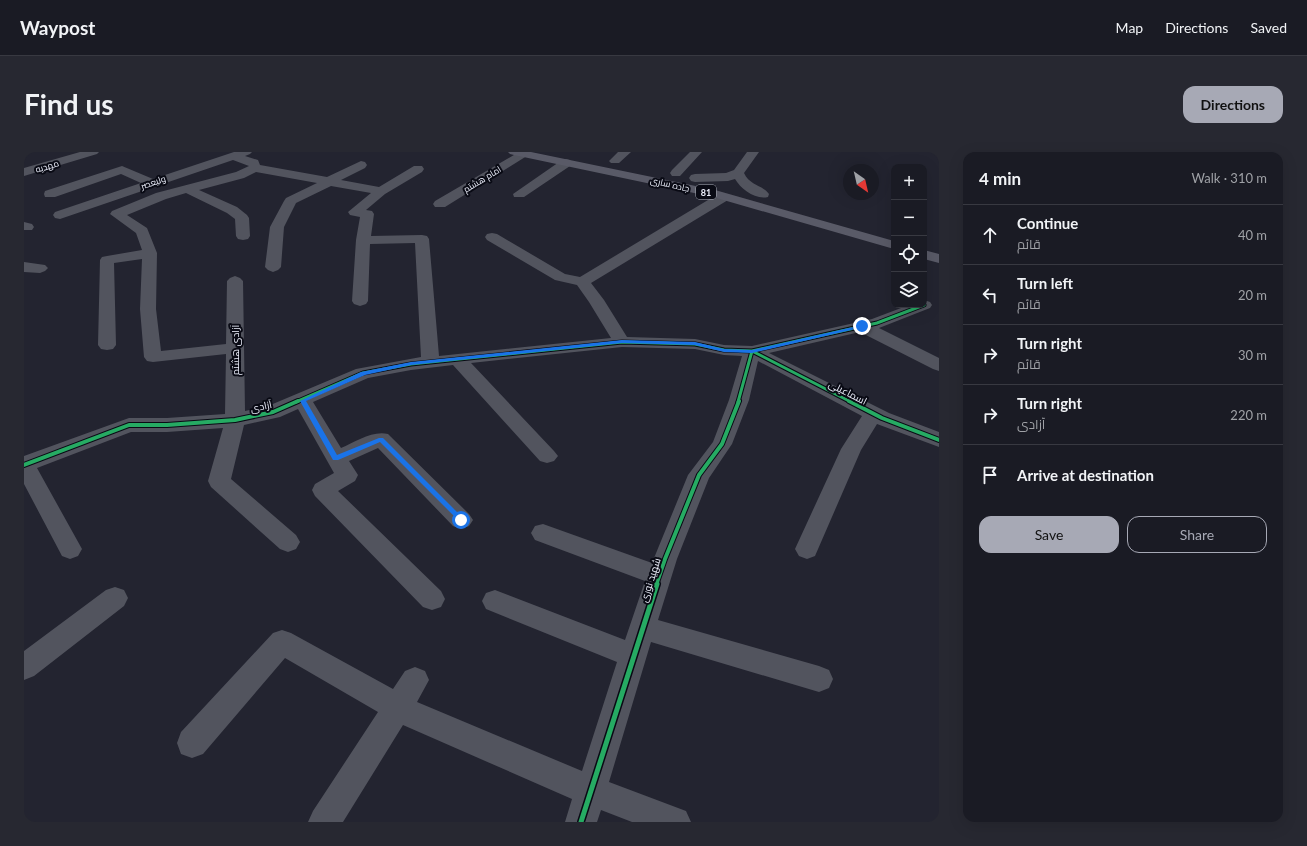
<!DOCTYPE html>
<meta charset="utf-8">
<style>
:root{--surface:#1a1b24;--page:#272831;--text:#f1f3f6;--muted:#9fa1a6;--line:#383941;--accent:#a7a9b5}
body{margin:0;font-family:Lato,Cairo,sans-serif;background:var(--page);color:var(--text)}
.controls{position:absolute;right:12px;top:12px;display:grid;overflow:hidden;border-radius:8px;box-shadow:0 4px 16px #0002}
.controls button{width:36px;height:36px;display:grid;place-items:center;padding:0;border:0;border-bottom:1px solid var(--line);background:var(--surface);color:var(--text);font:20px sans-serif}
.compass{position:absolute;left:819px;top:12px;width:36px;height:36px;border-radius:50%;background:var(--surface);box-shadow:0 4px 16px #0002;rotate:146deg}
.stop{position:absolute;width:12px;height:12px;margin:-9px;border:3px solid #1a73e8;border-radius:50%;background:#fff}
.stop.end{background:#1a73e8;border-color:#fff;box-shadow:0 1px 4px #0008}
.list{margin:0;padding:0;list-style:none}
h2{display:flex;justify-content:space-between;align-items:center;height:52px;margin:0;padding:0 16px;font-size:17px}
h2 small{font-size:13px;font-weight:400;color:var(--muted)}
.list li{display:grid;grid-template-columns:26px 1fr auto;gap:12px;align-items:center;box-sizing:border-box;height:60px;padding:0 16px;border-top:1px solid var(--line)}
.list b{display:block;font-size:15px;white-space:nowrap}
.list p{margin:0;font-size:13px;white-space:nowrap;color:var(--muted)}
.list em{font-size:13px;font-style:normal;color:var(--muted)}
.actions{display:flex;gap:8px;padding:12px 16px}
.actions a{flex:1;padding:9px 0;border:1px solid var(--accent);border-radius:12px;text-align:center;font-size:14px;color:var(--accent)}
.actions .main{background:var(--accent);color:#111}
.icon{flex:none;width:22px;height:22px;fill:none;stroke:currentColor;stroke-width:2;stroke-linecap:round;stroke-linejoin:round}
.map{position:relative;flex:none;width:915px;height:670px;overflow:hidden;border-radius:12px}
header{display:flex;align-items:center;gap:24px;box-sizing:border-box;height:56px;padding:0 20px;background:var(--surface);border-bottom:1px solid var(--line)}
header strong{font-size:19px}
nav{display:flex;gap:22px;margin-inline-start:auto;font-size:14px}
.intro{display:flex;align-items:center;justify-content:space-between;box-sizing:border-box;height:96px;padding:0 24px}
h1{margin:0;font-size:28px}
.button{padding:10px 18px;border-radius:12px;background:var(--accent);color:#111;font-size:14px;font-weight:700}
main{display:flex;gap:24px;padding:0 24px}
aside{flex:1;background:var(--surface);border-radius:12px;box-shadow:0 4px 16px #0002}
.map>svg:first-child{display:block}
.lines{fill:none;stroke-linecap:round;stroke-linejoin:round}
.minor{fill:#52545e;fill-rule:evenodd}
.highway{fill:#595a67;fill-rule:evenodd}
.cycleway-far2-casing{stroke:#090a14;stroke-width:5}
.cycleway-far1-casing{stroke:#090a14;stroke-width:6}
.cycleway-casing{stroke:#090a14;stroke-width:8}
.cycleway-far2{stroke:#26ab63;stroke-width:3}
.cycleway-far1{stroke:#26ab63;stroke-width:4}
.cycleway{stroke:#26ab63;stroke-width:5}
.route{fill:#1a73e8}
.labels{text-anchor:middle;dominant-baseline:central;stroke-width:4;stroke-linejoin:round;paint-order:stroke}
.far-street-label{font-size:9px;fill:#eef1fd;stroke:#090a14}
.shield{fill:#090a14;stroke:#a9acb7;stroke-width:1}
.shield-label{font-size:9px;font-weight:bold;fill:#eef1fd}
.street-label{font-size:10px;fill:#eef1fd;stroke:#090a14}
</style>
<header>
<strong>Waypost</strong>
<nav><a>Map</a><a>Directions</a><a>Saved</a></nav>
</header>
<div class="intro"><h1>Find us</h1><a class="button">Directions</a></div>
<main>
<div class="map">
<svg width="915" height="670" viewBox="0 0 915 670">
<rect width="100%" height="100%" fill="#232430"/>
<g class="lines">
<path class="minor" d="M 56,0 L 75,0 L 73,2 L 0,24 L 0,16 Z
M 210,0 L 228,0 L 226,2 L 221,4 L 234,8 L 236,13 L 303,25 L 337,9 L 341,10 L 343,13 L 341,16 L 317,28 L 355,35 L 390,14 L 398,14 L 400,17 L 398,20 L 361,42 L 342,58 L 348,59 L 350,62 L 347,84 L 398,83 L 403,84 L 405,87 L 415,204 L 587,186 L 565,150 L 553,133 L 531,128 L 463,88 L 461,85 L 463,82 L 468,81 L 473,82 L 541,122 L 556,125 L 694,42 L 704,42 L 705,45 L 704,48 L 567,131 L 580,148 L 603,185 L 671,187 L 700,193 L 728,194 L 848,167 L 885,153 L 900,153 L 900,148 L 906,150 L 908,153 L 906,156 L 855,176 L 915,206 L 915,219 L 909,217 L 836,180 L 745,201 L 865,261 L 915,280 L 915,295 L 853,272 L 837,298 L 791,404 L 783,407 L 775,404 L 771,397 L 817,297 L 838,264 L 734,209 L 725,248 L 708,292 L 685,326 L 653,407 L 634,468 L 795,514 L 805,518 L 809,527 L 805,536 L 795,540 L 627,490 L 585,630 L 662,659 L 667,670 L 608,670 L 577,658 L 573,670 L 541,670 L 548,647 L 379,573 L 319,670 L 284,670 L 289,659 L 354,560 L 261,506 L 179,602 L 168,606 L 157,602 L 153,591 L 157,580 L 249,481 L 258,478 L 267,481 L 369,537 L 381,519 L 391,515 L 401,519 L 405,528 L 393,550 L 558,619 L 593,510 L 462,457 L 458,449 L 462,441 L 471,438 L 601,488 L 621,429 L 511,388 L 507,381 L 511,374 L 519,372 L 628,411 L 664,323 L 689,290 L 705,248 L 718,204 L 700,203 L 671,197 L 598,195 L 447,211 L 530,299 L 534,304 L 530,309 L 523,311 L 516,309 L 429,213 L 387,218 L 344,226 L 289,250 L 317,296 C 331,290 349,278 364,282 L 445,362 L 449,368 L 445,374 L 437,377 L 429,374 L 354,296 L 325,309 L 334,323 L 331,329 L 314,339 L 417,439 L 421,447 L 417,455 L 408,458 L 399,455 L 291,344 L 288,338 L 291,332 L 310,321 L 274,257 L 256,265 L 220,273 L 207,327 L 272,383 L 276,390 L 272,397 L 264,400 L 256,397 L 187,335 L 184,329 L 199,276 L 143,280 L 107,280 L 13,316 L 58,397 L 54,404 L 46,407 L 38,404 L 0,332 L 0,304 L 105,266 L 143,266 L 201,262 L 202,202 L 129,210 L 123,209 L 120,205 L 116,157 L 118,107 L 90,111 L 92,193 L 89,197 L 83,198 L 77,197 L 74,193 L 76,108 L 78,105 L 83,104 L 118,98 L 112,81 L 86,62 L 88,59 L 132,41 L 212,20 L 225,14 L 209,8 L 36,67 L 31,66 L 29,63 L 31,60 L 117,31 L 97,22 L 31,45 L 21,45 L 20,42 L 21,39 L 98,14 L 129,27 ZM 232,20 L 293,31 L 262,46 L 260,49 L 246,75 L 241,115 L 244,118 L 249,120 L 254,118 L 257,115 L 260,75 L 272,51 L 307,34 L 347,41 L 324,60 L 326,63 L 336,65 L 332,88 L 328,149 L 330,152 L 336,154 L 342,152 L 344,149 L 346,92 L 391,91 L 397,205 L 332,217 L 244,254 L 221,259 L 219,129 L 216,126 L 211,124 L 206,126 L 203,129 L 202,192 L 137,199 L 132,157 L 133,101 L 123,76 L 103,63 L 142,47 L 162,41 L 203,61 L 211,67 L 212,84 L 214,87 L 219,88 L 224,87 L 226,84 L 225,66 L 223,63 L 213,55 L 175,38 L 220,26 Z
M 495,0 L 504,0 L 506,2 L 421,55 L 411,55 L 409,52 L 411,49 Z
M 594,0 L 607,0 L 595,11 L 587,11 L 585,9 Z
M 666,0 L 678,0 L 656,24 L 648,24 L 646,21 L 648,18 Z
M 723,0 L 735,0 L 720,21 C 726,34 739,33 745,42 L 744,45 C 731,48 717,37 711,27 L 704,29 L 671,30 L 667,29 L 665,26 L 667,23 L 671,22 L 702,21 L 710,18 Z
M 542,7 L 546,8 L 548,11 L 546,14 L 500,45 L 490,45 L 489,42 L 538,8 Z
M 0,70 L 8,72 L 10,75 L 8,78 L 0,78 Z
M 0,110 L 21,113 L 24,116 L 21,119 L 16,121 L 0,120 Z
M 91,435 L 100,438 L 104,446 L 100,454 L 10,524 L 0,528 L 0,499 L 82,438 Z"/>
<path class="highway" d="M 484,0 L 507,0 L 691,38 L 870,89 L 870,97 L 689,45 L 490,3 L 486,2 Z
M 900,98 L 915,102 L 915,111 L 900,107 Z"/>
<g class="cycleway-far2-casing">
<path id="cycleway-far2" d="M 272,250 L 339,221 L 387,212 L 598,190 L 671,192 L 700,198 L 728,199 L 853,171 L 900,153
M 714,250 L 728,199 L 827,250"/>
</g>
<g class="cycleway-far1-casing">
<path id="cycleway-far1" d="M 825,249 L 858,266 L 915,288
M 0,313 L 105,273 L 143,273 L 211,268 L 249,260 L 274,249
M 632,433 L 641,407 L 675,323 L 698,292 L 715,249"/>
</g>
<g class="cycleway-casing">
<path id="cycleway" d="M 557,670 L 633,432"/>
</g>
<use href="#cycleway-far2" class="cycleway-far2"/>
<use href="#cycleway-far1" class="cycleway-far1"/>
<use href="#cycleway" class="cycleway"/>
</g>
<path class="route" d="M 838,173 L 840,173 L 840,175 L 728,201 L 700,200 L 671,193 L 598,191 L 387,213 L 341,223 L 282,249 L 313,303 L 355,286 L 359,286 L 439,366 L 440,368 L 437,371 L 356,290 L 314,308 L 309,308 L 276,249 L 337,220 L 387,210 L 598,188 L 671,190 L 700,197 L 728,198 Z"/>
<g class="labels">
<g class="far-street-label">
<text transform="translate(23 14) rotate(-17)">مهدیه</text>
<text transform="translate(458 27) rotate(-31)">امام هشتم</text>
<text transform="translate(129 30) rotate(-19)">ولیعصر</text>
<text transform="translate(646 32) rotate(13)">جاده ساری</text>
</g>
<rect class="shield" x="672" y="33" width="20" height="14" rx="3"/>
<g class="shield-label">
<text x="682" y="40">81</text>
</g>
<g class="street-label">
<text transform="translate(211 198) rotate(-90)">آزادی هشتم</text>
<text transform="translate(824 240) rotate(27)">اسماعیلی</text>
<text transform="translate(237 254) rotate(-12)">آزادی</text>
<text transform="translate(626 428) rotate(-72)">شهید نوری</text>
</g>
</g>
</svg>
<div class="controls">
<button>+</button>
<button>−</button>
<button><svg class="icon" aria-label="locate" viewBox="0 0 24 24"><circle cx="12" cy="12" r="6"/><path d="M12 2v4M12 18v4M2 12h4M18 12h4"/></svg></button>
<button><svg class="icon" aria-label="layers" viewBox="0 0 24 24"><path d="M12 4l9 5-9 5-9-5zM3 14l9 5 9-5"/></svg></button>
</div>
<svg class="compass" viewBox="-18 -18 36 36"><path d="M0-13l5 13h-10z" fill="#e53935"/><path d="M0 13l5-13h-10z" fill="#9fa1a6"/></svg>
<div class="stop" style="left:437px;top:368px"></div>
<div class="stop end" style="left:838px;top:174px"></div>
</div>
<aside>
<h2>4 min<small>Walk · 310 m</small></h2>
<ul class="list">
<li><svg class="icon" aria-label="ahead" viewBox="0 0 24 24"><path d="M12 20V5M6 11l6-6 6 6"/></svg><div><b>Continue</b><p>قائم</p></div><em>40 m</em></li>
<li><svg class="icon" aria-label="left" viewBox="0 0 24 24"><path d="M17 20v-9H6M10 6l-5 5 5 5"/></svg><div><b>Turn left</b><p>قائم</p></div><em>20 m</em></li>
<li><svg class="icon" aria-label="right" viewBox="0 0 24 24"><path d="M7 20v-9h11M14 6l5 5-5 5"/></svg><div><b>Turn right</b><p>قائم</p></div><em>30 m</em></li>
<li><svg class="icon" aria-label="right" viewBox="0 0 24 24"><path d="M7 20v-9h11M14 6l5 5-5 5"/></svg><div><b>Turn right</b><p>آزادی</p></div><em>220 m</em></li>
<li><svg class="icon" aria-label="arrive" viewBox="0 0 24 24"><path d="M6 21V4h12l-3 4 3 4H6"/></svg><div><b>Arrive at destination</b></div></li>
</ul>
<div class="actions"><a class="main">Save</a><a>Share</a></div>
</aside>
</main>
